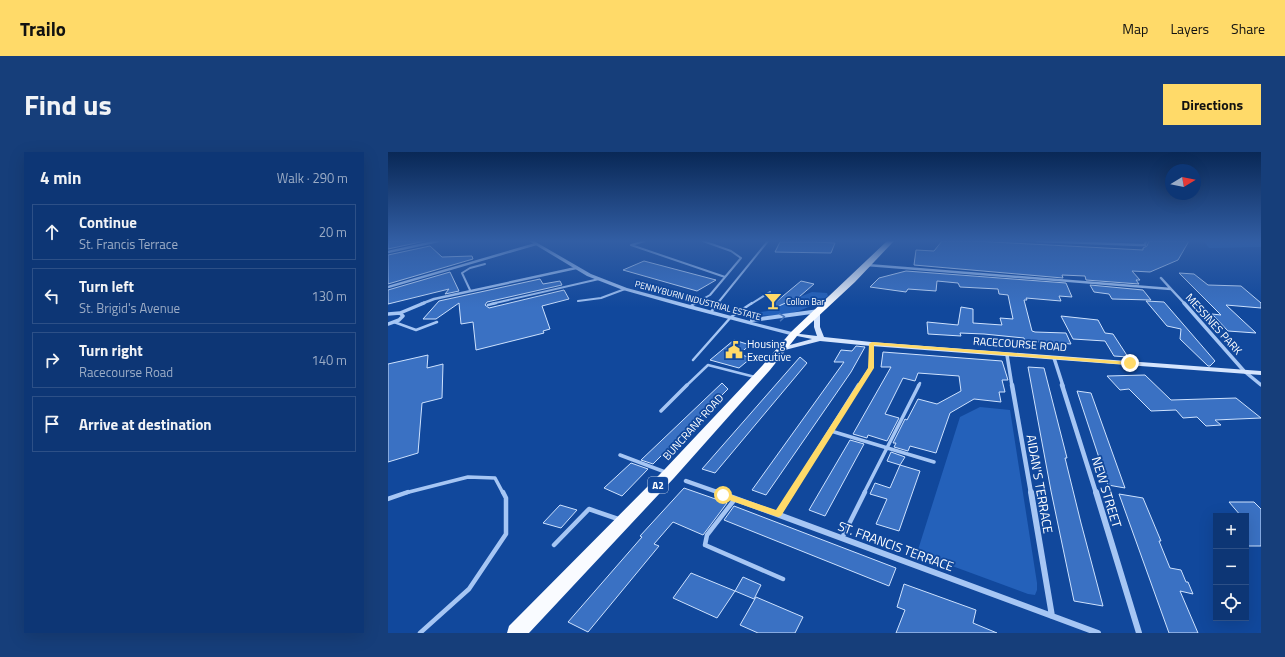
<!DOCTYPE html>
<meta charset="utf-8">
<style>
:root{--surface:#0d3675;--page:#163e7a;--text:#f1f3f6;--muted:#9aabc5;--line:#2d5087;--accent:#ffda69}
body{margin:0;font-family:"Titillium Web",sans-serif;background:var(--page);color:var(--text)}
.controls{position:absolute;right:12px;bottom:12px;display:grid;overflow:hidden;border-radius:0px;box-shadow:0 4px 16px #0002}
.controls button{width:36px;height:36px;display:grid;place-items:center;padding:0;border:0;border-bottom:1px solid var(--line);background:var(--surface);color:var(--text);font:20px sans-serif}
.compass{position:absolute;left:777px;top:12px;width:36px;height:36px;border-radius:50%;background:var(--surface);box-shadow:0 4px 16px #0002;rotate:80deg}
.stop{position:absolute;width:12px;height:12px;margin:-9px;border:3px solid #ffda69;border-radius:50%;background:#fff}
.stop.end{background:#ffda69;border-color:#fff;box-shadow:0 1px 4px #0008}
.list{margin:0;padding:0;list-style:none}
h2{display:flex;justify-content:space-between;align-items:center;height:52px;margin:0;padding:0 16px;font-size:17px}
h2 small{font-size:13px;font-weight:400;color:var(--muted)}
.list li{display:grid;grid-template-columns:26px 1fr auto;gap:12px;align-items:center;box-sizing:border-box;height:56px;margin:0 8px 8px;padding:0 8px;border:1px solid var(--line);border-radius:0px}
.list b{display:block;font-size:15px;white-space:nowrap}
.list p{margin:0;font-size:13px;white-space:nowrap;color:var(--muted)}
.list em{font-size:13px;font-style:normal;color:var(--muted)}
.icon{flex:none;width:22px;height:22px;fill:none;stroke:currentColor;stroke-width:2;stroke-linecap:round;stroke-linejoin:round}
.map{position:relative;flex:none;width:873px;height:481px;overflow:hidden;border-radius:0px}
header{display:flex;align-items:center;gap:24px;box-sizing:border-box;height:56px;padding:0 20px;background:var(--accent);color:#111}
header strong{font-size:19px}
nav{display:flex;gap:22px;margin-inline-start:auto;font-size:14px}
.intro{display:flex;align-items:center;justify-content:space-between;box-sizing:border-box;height:96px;padding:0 24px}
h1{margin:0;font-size:28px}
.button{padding:10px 18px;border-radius:0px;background:var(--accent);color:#111;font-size:14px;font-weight:700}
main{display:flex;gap:24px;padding:0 24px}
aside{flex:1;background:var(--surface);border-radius:0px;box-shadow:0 4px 16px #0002}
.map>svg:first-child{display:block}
.green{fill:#2461ba}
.building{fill:#3a71c3;stroke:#cee2fe}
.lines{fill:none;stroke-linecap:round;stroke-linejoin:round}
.service-far3{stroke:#a6c6f4;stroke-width:2}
.service-far2{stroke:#a6c6f4;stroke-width:2.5}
.service-far1{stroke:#a6c6f4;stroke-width:3.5}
.service{stroke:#a6c6f4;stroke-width:4.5}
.minor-far3{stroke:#a6c6f4;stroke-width:2.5}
.minor-far2{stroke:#a6c6f4;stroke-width:3.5}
.minor-far1{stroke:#a6c6f4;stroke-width:4.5}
.minor{stroke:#a6c6f4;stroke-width:6}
.tertiary{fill:#a6c6f4;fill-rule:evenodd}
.secondary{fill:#d6e5fd;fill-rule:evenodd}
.trunk{fill:#f9fbff;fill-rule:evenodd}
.oneway{stroke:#4574bb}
.route{fill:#ffda69}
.labels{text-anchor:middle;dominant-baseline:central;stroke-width:3.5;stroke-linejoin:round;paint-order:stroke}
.far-street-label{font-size:9px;fill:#fff;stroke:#11489c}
.far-poi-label{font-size:9px;fill:#fff;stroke:#11489c;text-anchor:start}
.shield{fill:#11489c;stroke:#b8c8e1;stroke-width:1}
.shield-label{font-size:10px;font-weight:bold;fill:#fff}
.street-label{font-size:11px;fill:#fff;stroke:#11489c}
.poi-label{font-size:11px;fill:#fff;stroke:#11489c;text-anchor:start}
.near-street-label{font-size:13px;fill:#fff;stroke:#11489c}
</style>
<header>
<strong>Trailo</strong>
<nav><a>Map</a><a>Layers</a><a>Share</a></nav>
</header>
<div class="intro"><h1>Find us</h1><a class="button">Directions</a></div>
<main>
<aside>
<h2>4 min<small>Walk · 290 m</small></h2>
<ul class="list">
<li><svg class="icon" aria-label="ahead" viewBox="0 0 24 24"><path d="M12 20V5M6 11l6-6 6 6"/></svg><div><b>Continue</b><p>St. Francis Terrace</p></div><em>20 m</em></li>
<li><svg class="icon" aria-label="left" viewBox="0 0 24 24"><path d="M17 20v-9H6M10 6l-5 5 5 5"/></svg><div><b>Turn left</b><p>St. Brigid's Avenue</p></div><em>130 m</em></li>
<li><svg class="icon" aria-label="right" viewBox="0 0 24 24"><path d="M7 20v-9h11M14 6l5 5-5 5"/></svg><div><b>Turn right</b><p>Racecourse Road</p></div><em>140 m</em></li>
<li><svg class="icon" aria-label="arrive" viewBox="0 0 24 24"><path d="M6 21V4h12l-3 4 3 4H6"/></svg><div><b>Arrive at destination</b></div></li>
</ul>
</aside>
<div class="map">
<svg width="873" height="481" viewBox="0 0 873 481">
<rect width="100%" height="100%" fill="#11489c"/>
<path class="green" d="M 816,89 L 873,89 L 873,95 L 821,96 Z
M 424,140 L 439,141 L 440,144 C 417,160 394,166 366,163 L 365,161 L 388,158 L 387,155 Z
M 592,255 L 622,258 L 649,431 L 649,438 L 647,443 L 640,442 L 529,401 L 572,265 Z"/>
<path class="building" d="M 0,89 L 37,89 L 0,97 Z
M 554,89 L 586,89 L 755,98 L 755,96 L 759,94 L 761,89 L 801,89 L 790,108 L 762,120 L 744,119 L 752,128 L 748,128 L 751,132 L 698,128 L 697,124 L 674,123 L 675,126 L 526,113 L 528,98 L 546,99 Z
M 392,90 L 427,90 L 447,91 L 443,101 L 387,100 Z
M 42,94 L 54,105 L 84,104 L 85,107 L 0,132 L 0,103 Z
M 256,109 L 328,128 L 309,139 L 235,118 Z
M 518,119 L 678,131 L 684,145 L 671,144 L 673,149 L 638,146 L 639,148 L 636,148 L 644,179 L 647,180 L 678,181 L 683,192 L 637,189 L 636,186 L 596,182 L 572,181 L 573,184 L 540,182 L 539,170 L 570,173 L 573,155 L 585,157 L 585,171 L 614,173 L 612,166 L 625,167 L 620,143 L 611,142 L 610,137 L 572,135 L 570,131 L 549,129 L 548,139 L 520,137 L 518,140 L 482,135 L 491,126 Z
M 62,120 L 71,139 L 57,142 L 61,137 L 0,152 L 0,138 Z
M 791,121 L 806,122 L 820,133 L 853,134 L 873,151 L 873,156 L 838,153 L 868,181 L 840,179 L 824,162 L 833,163 Z
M 152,127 L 155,132 L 172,129 L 174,133 L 99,150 L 97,153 L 101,156 L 176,138 L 181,147 L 154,154 L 162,177 L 155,179 L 156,181 L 88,198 L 85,170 L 73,172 L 71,151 L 48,167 L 35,167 L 51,149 Z
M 413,129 L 426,132 L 411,145 L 384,157 L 383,154 Z
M 702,133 L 755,138 L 763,148 L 724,147 L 721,142 L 706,140 Z
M 758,149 L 776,150 L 827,209 L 822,214 L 820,214 L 792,187 L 793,177 L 779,174 Z
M 673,164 L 710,168 L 717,181 L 725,182 L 740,205 L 726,204 L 717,189 L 685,187 Z
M 346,188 L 362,193 L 351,202 L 363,206 L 351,216 L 322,208 Z
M 468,194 L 477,195 L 463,220 L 378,343 L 364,338 L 456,210 L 446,210 L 453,198 L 464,199 Z
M 495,200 L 614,209 L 620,228 L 614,228 L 617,240 L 611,240 L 613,250 L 586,247 L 562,261 L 548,301 L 522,294 L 520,299 L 506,295 L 508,291 L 505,291 L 517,267 L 519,268 L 530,247 L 549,252 L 573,239 L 571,224 L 530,221 L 527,229 L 515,226 L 497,262 L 511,266 L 499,289 L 480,283 L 479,286 L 465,282 L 503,215 L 493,215 Z
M 40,203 L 39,216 L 55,212 L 54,246 L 34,251 L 30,301 L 0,310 L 0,212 Z
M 412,205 L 419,211 L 327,321 L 314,317 Z
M 640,215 L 656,216 L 679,306 L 677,306 L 693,371 L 715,454 L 686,449 L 663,339 Z
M 757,223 L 783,248 L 848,246 L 873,266 L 827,268 L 833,273 L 818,274 L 809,265 L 795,266 L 788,258 L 763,259 L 741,237 L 732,238 L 719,224 Z
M 334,231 L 340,237 L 265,312 L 253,308 Z
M 689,239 L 703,241 L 737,336 L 720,333 Z
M 462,288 L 476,292 L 437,364 L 421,358 Z
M 503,300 L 517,305 L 512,313 L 532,319 L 511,379 L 488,372 L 499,347 L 482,342 L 487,331 L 502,336 L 512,313 L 499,309 Z
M 243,311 L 260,317 L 234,344 L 216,336 Z
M 296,336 L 339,351 L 315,383 L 285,370 L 266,392 L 271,394 L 200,480 L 180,470 L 254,385 L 252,384 Z
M 731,342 L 755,346 L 773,389 L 771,389 L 782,416 L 793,418 L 798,430 L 800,430 L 805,442 L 792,439 L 810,481 L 781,481 Z
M 841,350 L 866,350 L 873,357 L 873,394 L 858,394 L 858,364 L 853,364 Z
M 172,353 L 189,358 L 173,376 L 155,371 Z
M 346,354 L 508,416 L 501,434 L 336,368 Z
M 303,421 L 347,439 L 329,466 L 285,446 Z
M 355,425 L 373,433 L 366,447 L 347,439 Z
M 516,432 L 588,458 L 585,471 L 609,481 L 508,481 L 517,458 L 509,455 Z
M 368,445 L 415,465 L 407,481 L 370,481 L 352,473 Z"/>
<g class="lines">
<path class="service-far3" d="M 257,89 L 243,93 L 337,125
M 82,138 L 74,121 L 82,116 L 97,112
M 190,149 L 213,146 L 237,137
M 103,152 L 211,127
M 306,152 L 322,143 L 353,106 L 343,99 L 315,89
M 329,152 L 380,89
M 363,152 L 382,140"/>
<path class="service-far2" d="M 100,153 L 108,151
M 301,155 L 308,151
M 323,160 L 330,151
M 6,170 L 28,178 L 49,170
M 305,208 L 343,165 L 364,151
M 298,234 L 320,213 L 367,225
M 530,234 L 532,231"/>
<path class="service-far1" d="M 273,259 L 299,233
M 443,279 L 546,310
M 232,303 L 277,320
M 17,341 L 80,325 L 107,326 L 115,341
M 476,341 L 531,233"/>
<path class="service" d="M 0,347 L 20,340
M 347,347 L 319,383 L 317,393 L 395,427
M 454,386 L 477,340
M 166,393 L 201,357 L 230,367
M 32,481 L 81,437 L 118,382 L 118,346 L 115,340"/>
<path class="minor-far3" d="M 649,89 L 752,93 L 757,93 L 758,89
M 0,100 L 50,89
M 479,113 L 783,137 L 797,152
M 773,126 L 783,137
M 0,135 L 148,92
M 33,152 L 46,147 L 188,116"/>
<path class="minor-far2" d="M 796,151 L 856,219 L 873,233
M 12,161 L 36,151
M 0,162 L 12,161 L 15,164 L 11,168 L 0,172
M 619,203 L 624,234
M 666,206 L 675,234
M 471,234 L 483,215 L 483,192"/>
<path class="minor-far1" d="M 624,233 L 643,341
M 674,233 L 708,341
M 298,329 L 332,341
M 403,341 L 471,233"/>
<path class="minor" d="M 329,340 L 710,481
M 643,340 L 664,464
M 708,340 L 751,481
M 390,362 L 404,340"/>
<path class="tertiary" d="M 141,89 L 146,89 L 203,122 L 239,136 L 362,169 L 362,167 L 364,166 L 431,157 L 434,159 L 431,161 L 364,170 L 408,181 L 408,183 L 406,184 L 299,156 L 235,138 L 199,124 Z"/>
<path class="secondary" d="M 429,159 L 432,161 L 432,175 L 436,185 L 483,190 L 873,219 L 873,223 L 483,194 L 432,189 L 393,199 L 389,197 L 391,196 L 424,187 L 404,183 L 404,181 L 429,184 L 426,175 L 426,161 Z"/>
<path class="trunk" d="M 499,89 L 506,89 L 467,130 L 409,184 L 382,218 L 286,326 L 141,481 L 119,481 L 121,474 L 276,318 L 374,214 L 403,180 Z"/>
</g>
<defs><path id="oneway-chevron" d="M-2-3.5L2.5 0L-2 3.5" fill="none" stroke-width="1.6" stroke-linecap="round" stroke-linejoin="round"/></defs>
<use class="oneway" href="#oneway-chevron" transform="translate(394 165) rotate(-8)"/>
<linearGradient id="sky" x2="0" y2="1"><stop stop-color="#092856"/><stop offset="0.57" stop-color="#325ea4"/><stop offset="1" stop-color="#325ea4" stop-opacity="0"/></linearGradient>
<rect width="873" height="156" fill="url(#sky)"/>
<path class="route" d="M 484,190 L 742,210 L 745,211 L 742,213 L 486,193 L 486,216 L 393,364 L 390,365 L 332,345 L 331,343 L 332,341 L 335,340 L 388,358 L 480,216 L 481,192 Z"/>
<defs>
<g id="bar-bare" transform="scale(1.38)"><path d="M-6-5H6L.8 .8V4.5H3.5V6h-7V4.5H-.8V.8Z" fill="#ffda69" stroke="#11489c" stroke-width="2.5" paint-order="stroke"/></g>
<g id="civic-bare" transform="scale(1.38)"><path d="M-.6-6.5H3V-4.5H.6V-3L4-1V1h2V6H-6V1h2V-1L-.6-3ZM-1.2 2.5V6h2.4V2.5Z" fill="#ffda69" stroke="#11489c" stroke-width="2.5" paint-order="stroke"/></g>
</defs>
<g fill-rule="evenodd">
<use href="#bar-bare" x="385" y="149"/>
<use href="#civic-bare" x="346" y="198"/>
</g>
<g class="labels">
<g class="far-street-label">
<text transform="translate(310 148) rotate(15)">PENNYBURN INDUSTRIAL ESTATE</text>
</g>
<g class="far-poi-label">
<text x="398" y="149">Collon Bar</text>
</g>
<rect class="shield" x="260" y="325" width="20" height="16" rx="3"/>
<g class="shield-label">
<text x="270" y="333">A2</text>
</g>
<g class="street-label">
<text transform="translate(826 172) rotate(48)">MESSINES PARK</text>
<text transform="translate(632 192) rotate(4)">RACECOURSE ROAD</text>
<text transform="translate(305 275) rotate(-48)">BUNCRANA ROAD</text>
</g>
<g class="poi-label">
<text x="359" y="192">Housing<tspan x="359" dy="13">Executive</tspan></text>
</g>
<g class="near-street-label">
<text transform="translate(652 332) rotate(80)">AIDAN'S TERRACE</text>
<text transform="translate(719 340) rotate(73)">NEW STREET</text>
<text transform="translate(508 394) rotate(20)">ST. FRANCIS TERRACE</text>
</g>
</g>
</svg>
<div class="controls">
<button>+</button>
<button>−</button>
<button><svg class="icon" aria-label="locate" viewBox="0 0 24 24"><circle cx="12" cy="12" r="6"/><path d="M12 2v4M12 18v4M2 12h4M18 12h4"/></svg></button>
</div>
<svg class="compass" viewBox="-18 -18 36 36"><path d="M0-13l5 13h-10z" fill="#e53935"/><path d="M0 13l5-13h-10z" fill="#9aabc5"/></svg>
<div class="stop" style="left:335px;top:343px"></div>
<div class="stop end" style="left:742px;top:211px"></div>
</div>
</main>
